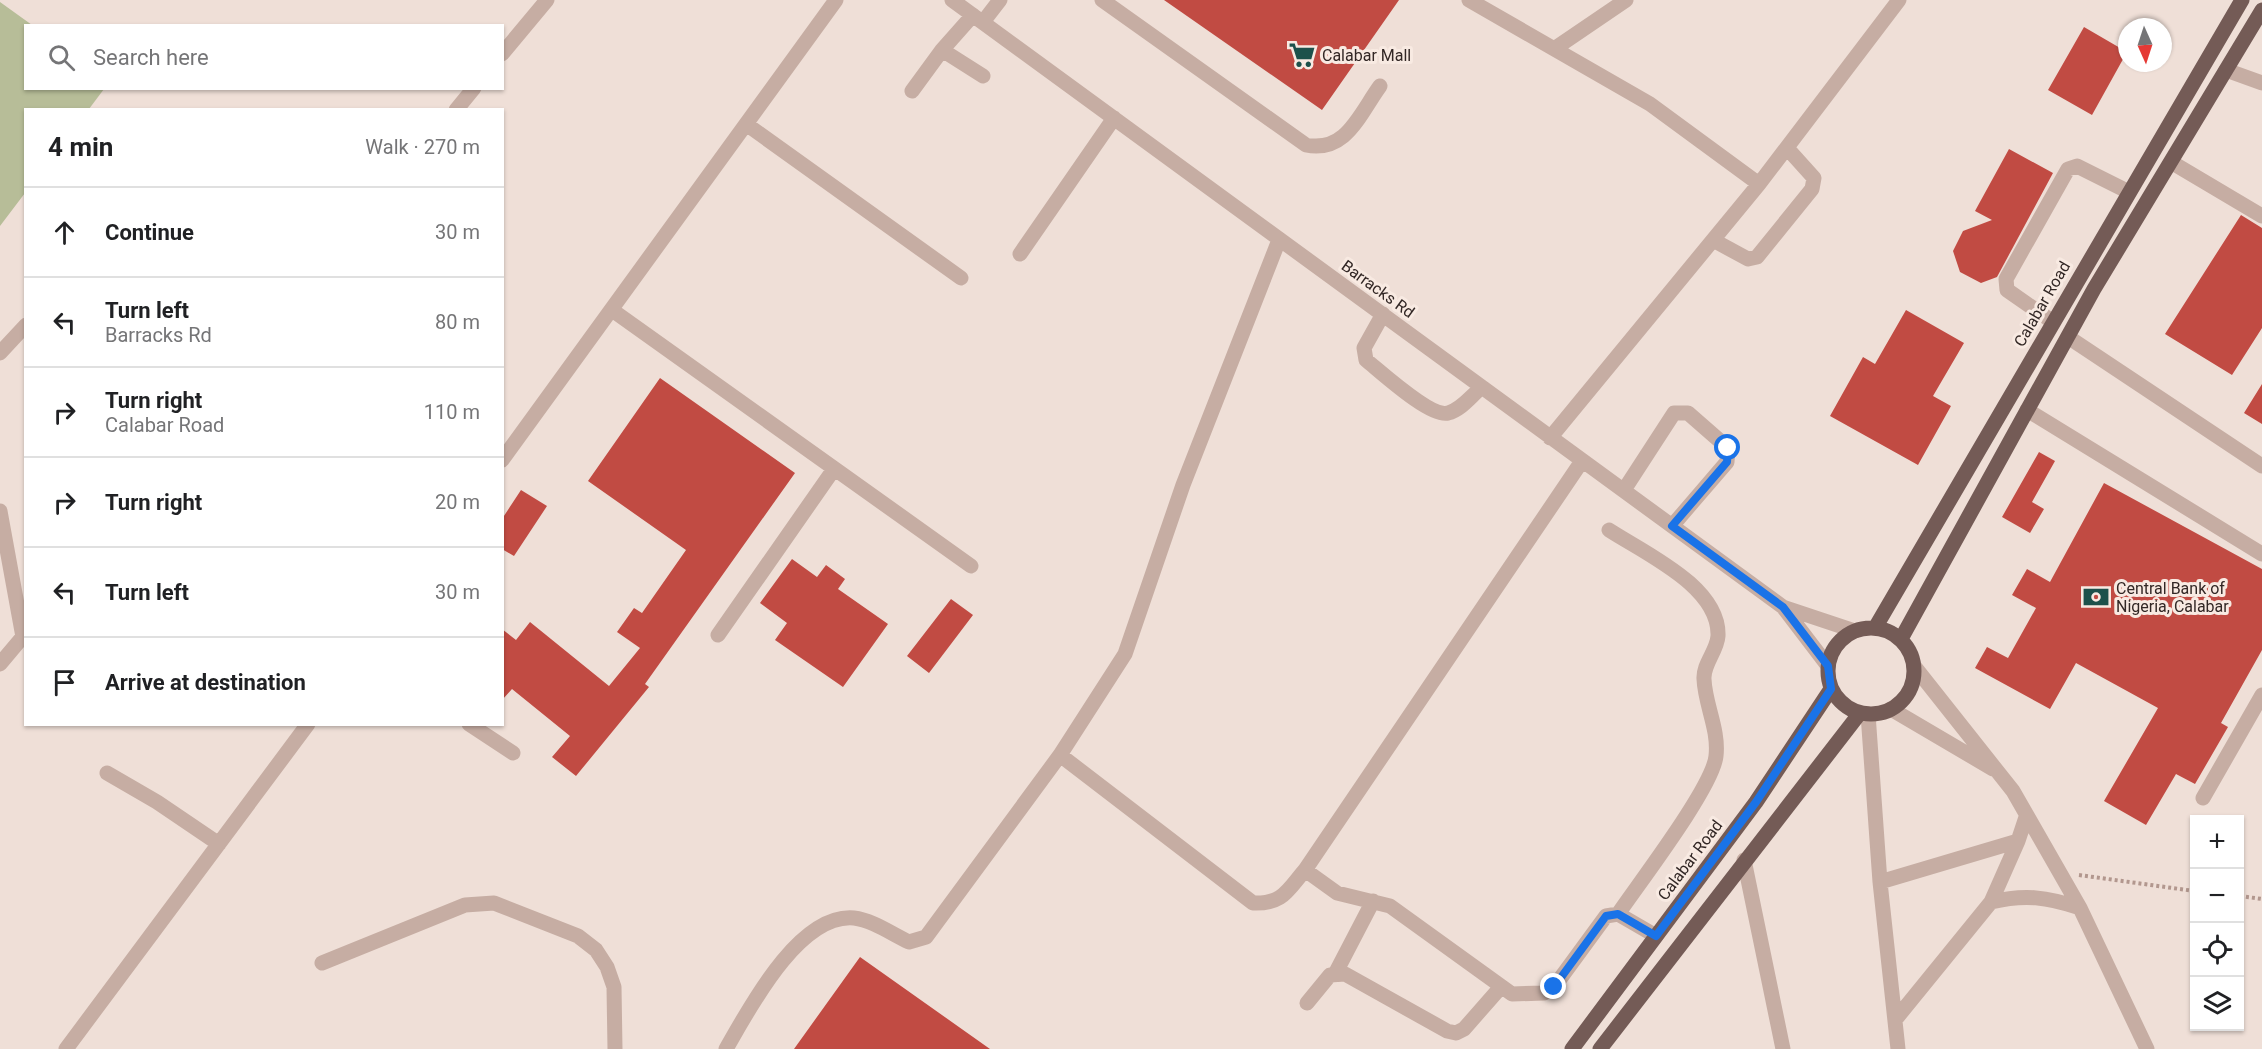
<!DOCTYPE html>
<meta charset="utf-8">
<style>
:root{--surface:#fff;--page:#f2f2f2;--text:#202124;--muted:#757577;--line:#e0e0e0}
body{margin:0;font-family:Roboto,sans-serif;background:var(--page);color:var(--text)}
.controls{position:absolute;right:18px;bottom:18px;display:grid;overflow:hidden;border-radius:0px;box-shadow:0 2px 4px #0004}
.controls button{width:54px;height:54px;display:grid;place-items:center;padding:0;border:0;border-bottom:2px solid var(--line);background:var(--surface);color:var(--text);font:30px sans-serif}
.compass{position:absolute;left:2118px;top:18px;width:54px;height:54px;border-radius:50%;background:var(--surface);box-shadow:0 2px 4px #0004;rotate:177deg}
.stop{position:absolute;width:18px;height:18px;margin:-14px;border:4px solid #1a73e8;border-radius:50%;background:#fff}
.stop.end{background:#1a73e8;border-color:#fff;box-shadow:0 2px 6px #0008}
.list{margin:0;padding:0;list-style:none}
h2{display:flex;justify-content:space-between;align-items:center;height:78px;margin:0;padding:0 24px;font-size:26px}
h2 small{font-size:20px;font-weight:400;color:var(--muted)}
.list li{display:grid;grid-template-columns:39px 1fr auto;gap:18px;align-items:center;box-sizing:border-box;height:90px;padding:0 24px;border-top:2px solid var(--line)}
.list b{display:block;font-size:22px;white-space:nowrap}
.list p{margin:0;font-size:20px;white-space:nowrap;color:var(--muted)}
.list em{font-size:20px;font-style:normal;color:var(--muted)}
.icon{flex:none;width:33px;height:33px;fill:none;stroke:currentColor;stroke-width:2;stroke-linecap:round;stroke-linejoin:round}
.map{position:relative;flex:none;width:2262px;height:1049px;overflow:hidden}
.search{position:absolute;background:var(--surface);box-shadow:0 2px 4px #0004;left:24px;top:24px;width:480px;height:66px;display:flex;align-items:center;gap:15px;box-sizing:border-box;padding:0 21px;border-radius:0px;color:var(--muted);font-size:22px}
.panel{position:absolute;background:var(--surface);box-shadow:0 2px 4px #0004;left:24px;top:108px;width:480px;height:618px;border-radius:0px}
.map>svg:first-child{display:block}
.green{fill:#b7bd98}
.building{fill:#c14b43}
.lines{fill:none;stroke-linecap:round;stroke-linejoin:round}
.path{stroke:#b2978e;stroke-width:4;stroke-dasharray:3 3;stroke-linecap:butt}
.minor{stroke:#c6ada3;stroke-width:15}
.major{stroke:#745b56;stroke-width:15}
.route{stroke:#1a73e8;stroke-width:8}
.labels{text-anchor:middle;dominant-baseline:central;stroke-width:6;stroke-linejoin:round;paint-order:stroke}
.poi-label{font-size:16px;fill:#322725;stroke:#f8eae2;text-anchor:start}
.street-label{font-size:16px;fill:#322725;stroke:#f8eae2}
</style>
<div class="map">
<svg width="2262" height="1049" viewBox="0 0 2262 1049">
<rect width="100%" height="100%" fill="#efdfd7"/>
<path class="green" d="M 0,2 L 32,25 L 26,26 L 26,88 L 104,89 L 89,109 L 26,110 L 25,193 L 0,226 Z"/>
<path class="building" d="M 1164,0 L 1399,0 L 1322,110 Z
M 2084,27 L 2127,52 L 2092,115 L 2048,90 Z
M 2009,149 L 2053,173 L 1997,277 L 1981,283 L 1960,272 L 1953,251 L 1963,231 L 1992,220 L 1975,211 Z
M 2241,215 L 2262,228 L 2262,328 L 2232,375 L 2165,334 Z
M 1906,310 L 1964,343 L 1933,396 L 1951,406 L 1918,465 L 1830,416 L 1863,357 L 1875,364 Z
M 660,378 L 795,473 L 645,684 L 649,687 L 576,776 L 552,757 L 570,736 L 512,689 L 502,700 L 502,629 L 516,640 L 530,622 L 609,686 L 640,648 L 617,632 L 634,608 L 642,613 L 686,550 L 588,481 Z
M 2262,384 L 2262,424 L 2244,413 Z
M 2039,452 L 2055,461 L 2032,502 L 2044,509 L 2030,533 L 2002,517 Z
M 2104,483 L 2262,569 L 2262,650 L 2221,723 L 2228,727 L 2195,784 L 2176,774 L 2146,825 L 2104,801 L 2158,708 L 2076,663 L 2050,709 L 1975,668 L 1987,647 L 2008,658 L 2036,608 L 2012,595 L 2027,569 L 2050,582 Z
M 521,490 L 547,506 L 514,556 L 502,549 L 502,519 Z
M 792,559 L 817,577 L 826,565 L 845,579 L 838,589 L 888,624 L 843,687 L 775,640 L 787,623 L 760,603 Z
M 951,599 L 973,615 L 929,673 L 907,656 Z
M 860,957 L 990,1049 L 794,1049 Z"/>
<g class="lines">
<path class="path" d="M 2079,875 L 2194,891
M 2240,896 L 2262,899"/>
<path class="minor" d="M 952,0 L 1783,607 L 1828,666
M 1102,0 L 1306,145 C 1346,153 1359,115 1380,86
M 1469,0 L 1650,104 L 1759,184
M 973,15 L 942,50 L 983,76
M 983,22 L 1000,0
M 1554,49 L 1626,0
M 502,54 L 547,0
M 2226,70 L 2262,83
M 912,91 L 942,50
M 456,110 L 474,88
M 746,124 L 961,278
M 2171,162 L 2262,216
M 1713,240 L 1748,259 L 1757,257 L 1812,189 L 1814,178 L 1787,148
M 1020,254 L 1114,118
M 612,310 L 971,566
M 1383,314 L 1364,348 L 1366,360 C 1381,372 1431,418 1448,413 C 1461,410 1471,396 1481,388
M 2053,322 L 2007,290 L 2006,279 L 2068,169 L 2077,166 L 2129,192
M 2068,337 L 2262,466
M 0,353 L 26,325
M 2027,410 L 2262,554
M 1550,438 L 1759,184 L 1899,0
M 502,460 L 836,0
M 1624,490 L 1674,413 L 1688,413 L 1728,448 L 1727,462 L 1672,526
M 0,511 L 23,637
M 1609,530 C 1646,554 1720,587 1718,636 C 1717,651 1703,664 1704,679 C 1705,705 1719,729 1716,756 C 1713,787 1639,883 1618,914
M 1783,607 L 1855,631
M 718,635 L 834,469
M 0,664 L 26,633
M 1914,666 L 2013,791 L 2080,908 L 2147,1049
M 1891,709 L 1993,769
M 1868,714 L 1880,882 L 1898,1049
M 469,724 L 513,753
M 1060,755 L 1253,903 C 1283,904 1287,891 1305,870 L 1582,461
M 107,773 L 157,802 L 219,844
M 2203,798 L 2262,695
M 1744,860 L 1783,1049
M 1305,870 L 1337,893 L 1390,906 L 1512,994 L 1544,993 L 1554,987 L 1606,916 L 1618,914 L 1656,936
M 1880,882 L 2018,841
M 1991,902 C 2025,894 2047,897 2080,908
M 322,963 L 465,905 L 494,903 L 578,936 L 596,950 L 607,967 L 614,987 L 615,1049
M 1335,974 L 1373,901
M 1307,1003 L 1330,975 L 1345,974 L 1447,1031 L 1456,1033 L 1464,1029 L 1500,988
M 1895,1020 L 1991,902 L 2018,841 L 2026,817
M 66,1049 L 308,724
M 726,1049 C 749,1009 799,913 854,918 C 872,920 892,934 909,942 L 926,937 L 1060,755 L 1125,654 L 1183,485 L 1279,240"/>
<path class="major" d="M1828 671a43 43 0 1 1 86 0a43 43 0 1 1-86 0Z
M 1875,628 L 2242,0
M 1901,639 L 2094,289 L 2262,10
M 1572,1049 L 1756,802 L 1831,689
M 1600,1049 L 1860,713"/>
</g>
<g class="lines">
<path class="route" d="M 1554,987 L 1606,916 L 1618,914 L 1656,936 L 1756,802 L 1831,689 L 1828,666 L 1783,607 L 1672,526 L 1727,462 L 1728,448"/>
</g>
<defs>
<g id="supermarket-bare" transform="scale(2.07)"><path d="M-6-5.5h2.5l.6 2H6L4.5 2H-2.5L-4.4-4H-6ZM-1.5 3.2a1.3 1.3 0 1 0 .1 0ZM3 3.2a1.3 1.3 0 1 0 .1 0Z" fill="#1d514b" stroke="#f8eae2" stroke-width="2.5" paint-order="stroke"/></g>
<g id="bank-bare" transform="scale(2.07)"><path d="M-6-4H6V4H-6ZM0-2.3a2.3 2.3 0 1 0 0 4.6a2.3 2.3 0 1 0 0-4.6Z" fill="#1d514b" stroke="#f8eae2" stroke-width="2.5" paint-order="stroke"/></g>
</defs>
<g fill-rule="evenodd">
<use href="#supermarket-bare" x="1302" y="55"/>
<use href="#bank-bare" x="2096" y="597"/>
</g>
<g class="labels">
<g class="poi-label">
<text x="1322" y="55">Calabar Mall</text>
<text x="2116" y="588">Central Bank of<tspan x="2116" dy="18">Nigeria, Calabar</tspan></text>
</g>
<g class="street-label">
<text transform="translate(1378 289) rotate(36)">Barracks Rd</text>
<text transform="translate(2042 304) rotate(-60)">Calabar Road</text>
<text transform="translate(1690 860) rotate(-53)">Calabar Road</text>
</g>
</g>
</svg>
<div class="controls">
<button>+</button>
<button>−</button>
<button><svg class="icon" aria-label="locate" viewBox="0 0 24 24"><circle cx="12" cy="12" r="6"/><path d="M12 2v4M12 18v4M2 12h4M18 12h4"/></svg></button>
<button><svg class="icon" aria-label="layers" viewBox="0 0 24 24"><path d="M12 4l9 5-9 5-9-5zM3 14l9 5 9-5"/></svg></button>
</div>
<svg class="compass" viewBox="-18 -18 36 36"><path d="M0-13l5 13h-10z" fill="#e53935"/><path d="M0 13l5-13h-10z" fill="#757577"/></svg>
<div class="stop" style="left:1728px;top:448px"></div>
<div class="stop end" style="left:1554px;top:987px"></div>
<div class="search"><svg class="icon" aria-label="search" viewBox="0 0 24 24"><circle cx="10" cy="10" r="6"/><path d="M15 15l6 6"/></svg>Search here</div>
<section class="panel">
<h2>4 min<small>Walk · 270 m</small></h2>
<ul class="list">
<li><svg class="icon" aria-label="ahead" viewBox="0 0 24 24"><path d="M12 20V5M6 11l6-6 6 6"/></svg><div><b>Continue</b></div><em>30 m</em></li>
<li><svg class="icon" aria-label="left" viewBox="0 0 24 24"><path d="M17 20v-9H6M10 6l-5 5 5 5"/></svg><div><b>Turn left</b><p>Barracks Rd</p></div><em>80 m</em></li>
<li><svg class="icon" aria-label="right" viewBox="0 0 24 24"><path d="M7 20v-9h11M14 6l5 5-5 5"/></svg><div><b>Turn right</b><p>Calabar Road</p></div><em>110 m</em></li>
<li><svg class="icon" aria-label="right" viewBox="0 0 24 24"><path d="M7 20v-9h11M14 6l5 5-5 5"/></svg><div><b>Turn right</b></div><em>20 m</em></li>
<li><svg class="icon" aria-label="left" viewBox="0 0 24 24"><path d="M17 20v-9H6M10 6l-5 5 5 5"/></svg><div><b>Turn left</b></div><em>30 m</em></li>
<li><svg class="icon" aria-label="arrive" viewBox="0 0 24 24"><path d="M6 21V4h12l-3 4 3 4H6"/></svg><div><b>Arrive at destination</b></div></li>
</ul>
</section>
</div>
